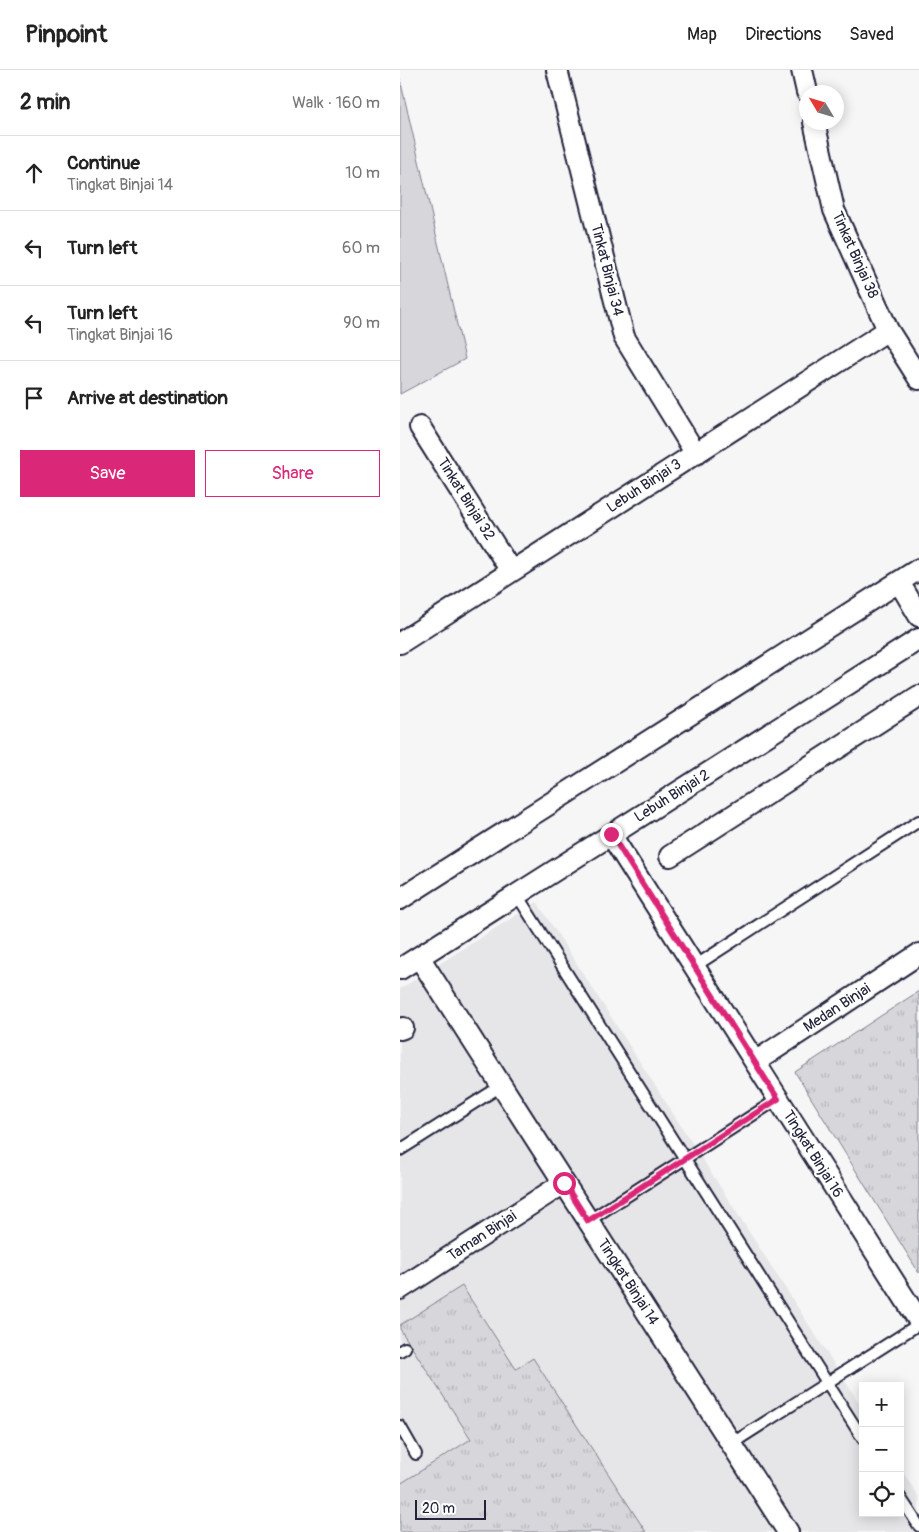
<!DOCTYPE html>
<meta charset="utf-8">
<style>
:root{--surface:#fff;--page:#f6f6f6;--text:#222;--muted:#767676;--line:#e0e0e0;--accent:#db2777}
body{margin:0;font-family:Pangolin,sans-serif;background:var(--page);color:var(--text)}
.controls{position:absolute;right:15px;bottom:15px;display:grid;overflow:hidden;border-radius:0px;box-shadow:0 2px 12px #0003}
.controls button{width:45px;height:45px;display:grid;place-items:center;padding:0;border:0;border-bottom:1px solid var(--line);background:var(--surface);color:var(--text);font:25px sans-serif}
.compass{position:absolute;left:399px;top:15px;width:45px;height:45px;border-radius:50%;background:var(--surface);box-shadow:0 2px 12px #0003;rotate:308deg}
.scale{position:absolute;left:15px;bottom:12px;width:71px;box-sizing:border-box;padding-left:5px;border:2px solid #22223b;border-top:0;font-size:14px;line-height:18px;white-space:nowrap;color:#22223b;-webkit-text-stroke:4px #fff;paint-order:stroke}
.stop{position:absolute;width:15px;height:15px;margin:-11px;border:4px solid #db2777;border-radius:50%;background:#fff}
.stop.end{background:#db2777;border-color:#fff;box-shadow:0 1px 5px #0008}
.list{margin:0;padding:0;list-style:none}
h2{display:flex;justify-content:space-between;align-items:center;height:65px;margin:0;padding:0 20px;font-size:21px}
h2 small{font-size:16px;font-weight:400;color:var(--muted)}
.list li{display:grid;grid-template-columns:32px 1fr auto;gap:15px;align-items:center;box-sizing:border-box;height:75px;padding:0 20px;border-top:1px solid var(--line)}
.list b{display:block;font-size:19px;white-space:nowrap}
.list p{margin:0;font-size:16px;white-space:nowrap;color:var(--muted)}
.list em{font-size:16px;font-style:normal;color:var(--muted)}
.actions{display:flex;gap:10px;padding:15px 20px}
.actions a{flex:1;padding:11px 0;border:1px solid var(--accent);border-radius:0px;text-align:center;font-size:18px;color:var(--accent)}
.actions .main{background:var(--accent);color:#fff}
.icon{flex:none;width:28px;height:28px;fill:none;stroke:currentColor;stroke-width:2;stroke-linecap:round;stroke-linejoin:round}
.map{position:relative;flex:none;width:519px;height:1462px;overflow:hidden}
header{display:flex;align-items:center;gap:30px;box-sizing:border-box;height:70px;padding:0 25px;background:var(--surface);border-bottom:1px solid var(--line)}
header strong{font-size:24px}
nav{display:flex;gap:28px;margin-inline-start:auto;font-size:18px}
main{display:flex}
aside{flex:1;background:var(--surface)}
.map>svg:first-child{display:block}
.built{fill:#e6e6e9}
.green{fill:#d7d7db;stroke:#7c7c8b}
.park{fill:url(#park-tufts);stroke:#7c7c8b}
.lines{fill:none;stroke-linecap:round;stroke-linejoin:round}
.service-casing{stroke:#22223b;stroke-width:14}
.minor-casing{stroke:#22223b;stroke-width:24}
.service{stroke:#fff;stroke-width:10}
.minor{stroke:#fff;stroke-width:20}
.route{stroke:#db2777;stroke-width:6}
.labels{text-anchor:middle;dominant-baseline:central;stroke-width:5;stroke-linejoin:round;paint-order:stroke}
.street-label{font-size:15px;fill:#22223b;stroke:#fff}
</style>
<header>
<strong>Pinpoint</strong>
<nav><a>Map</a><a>Directions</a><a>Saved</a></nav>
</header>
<main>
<aside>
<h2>2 min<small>Walk · 160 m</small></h2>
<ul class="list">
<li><svg class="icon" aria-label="ahead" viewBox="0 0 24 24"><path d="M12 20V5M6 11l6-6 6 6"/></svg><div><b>Continue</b><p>Tingkat Binjai 14</p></div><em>10 m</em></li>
<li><svg class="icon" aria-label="left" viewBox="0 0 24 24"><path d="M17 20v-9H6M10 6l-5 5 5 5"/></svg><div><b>Turn left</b></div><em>60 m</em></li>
<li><svg class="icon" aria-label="left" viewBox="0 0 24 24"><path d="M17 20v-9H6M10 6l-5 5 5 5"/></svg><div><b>Turn left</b><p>Tingkat Binjai 16</p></div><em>90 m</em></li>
<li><svg class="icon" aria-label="arrive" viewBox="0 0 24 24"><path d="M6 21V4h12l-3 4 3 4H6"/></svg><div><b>Arrive at destination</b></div></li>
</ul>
<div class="actions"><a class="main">Save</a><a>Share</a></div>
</aside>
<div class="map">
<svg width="519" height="1462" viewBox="0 0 519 1462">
<defs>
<pattern id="park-tufts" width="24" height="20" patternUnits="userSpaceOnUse" patternTransform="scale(1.25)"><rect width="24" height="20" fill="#d7d7db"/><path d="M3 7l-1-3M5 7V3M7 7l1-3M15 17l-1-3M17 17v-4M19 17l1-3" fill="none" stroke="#b8b8bd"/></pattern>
</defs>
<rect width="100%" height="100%" fill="#f6f6f7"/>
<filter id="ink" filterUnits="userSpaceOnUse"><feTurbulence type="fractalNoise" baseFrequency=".02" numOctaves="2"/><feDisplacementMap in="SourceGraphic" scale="10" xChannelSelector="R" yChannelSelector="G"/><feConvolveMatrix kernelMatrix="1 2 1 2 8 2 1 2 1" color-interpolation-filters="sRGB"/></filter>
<g filter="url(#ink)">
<path class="built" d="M 137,832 L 463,1339 L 463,1443 L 500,1443 L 500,1398 L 519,1427 L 519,1462 L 0,1462 L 0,919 Z"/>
<path class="green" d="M 0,9 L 65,289 L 0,324 Z"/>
<path class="park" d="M 519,921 L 519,1203 L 395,1002 Z
M 62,1216 L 116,1299 L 133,1288 L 246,1462 L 0,1462 L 0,1414 L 71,1369 L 0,1259 L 0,1255 Z"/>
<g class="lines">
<g class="service-casing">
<path id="service" d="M 117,825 L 463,1369
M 295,896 L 519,751
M 0,1080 L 101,1016
M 188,1151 L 378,1029
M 0,1281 L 5,1278
M 0,1356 L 16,1384
M 331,1374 L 519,1254
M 500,1427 L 519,1456"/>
</g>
<g class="minor-casing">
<path id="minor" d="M 157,0 L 224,267 L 296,384
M 402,0 L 407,22
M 414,52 L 434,140 L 488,260 L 519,309
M 20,357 L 111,501
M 499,512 L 519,546
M 0,573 L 488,260
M 211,765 L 519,1251
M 270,786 L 519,626
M 0,829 L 519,499
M 19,887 L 388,1462
M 0,899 L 519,569
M 0,959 L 3,958
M 355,992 L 519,884
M 0,1219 L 164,1113"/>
</g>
<use href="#service" class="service"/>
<use href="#minor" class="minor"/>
</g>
</g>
<g class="lines" filter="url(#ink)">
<path class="route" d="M 164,1113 L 188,1151 L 378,1029 L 211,764"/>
</g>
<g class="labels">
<g class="street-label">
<text transform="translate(455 185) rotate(66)">Tinkat Binjai 38</text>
<text transform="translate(207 200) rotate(76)">Tinkat Binjai 34</text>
<text transform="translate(244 416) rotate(-33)">Lebuh Binjai 3</text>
<text transform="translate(66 429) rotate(58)">Tinkat Binjai 32</text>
<text transform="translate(272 726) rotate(-32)">Lebuh Binjai 2</text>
<text transform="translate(437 938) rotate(-33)">Medan Binjai</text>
<text transform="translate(413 1084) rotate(58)">Tingkat Binjai 16</text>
<text transform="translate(82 1166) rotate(-33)">Taman Binjai</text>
<text transform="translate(228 1212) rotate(57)">Tingkat Binjai 14</text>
</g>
</g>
</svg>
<div class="controls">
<button>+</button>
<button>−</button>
<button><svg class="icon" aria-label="locate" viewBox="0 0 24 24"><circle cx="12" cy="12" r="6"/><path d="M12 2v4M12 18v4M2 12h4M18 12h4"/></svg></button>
</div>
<svg class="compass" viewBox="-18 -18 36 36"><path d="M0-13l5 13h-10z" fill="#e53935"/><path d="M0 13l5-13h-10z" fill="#767676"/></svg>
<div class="scale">20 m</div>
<div class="stop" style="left:164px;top:1113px"></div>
<div class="stop end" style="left:211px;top:764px"></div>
</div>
</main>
